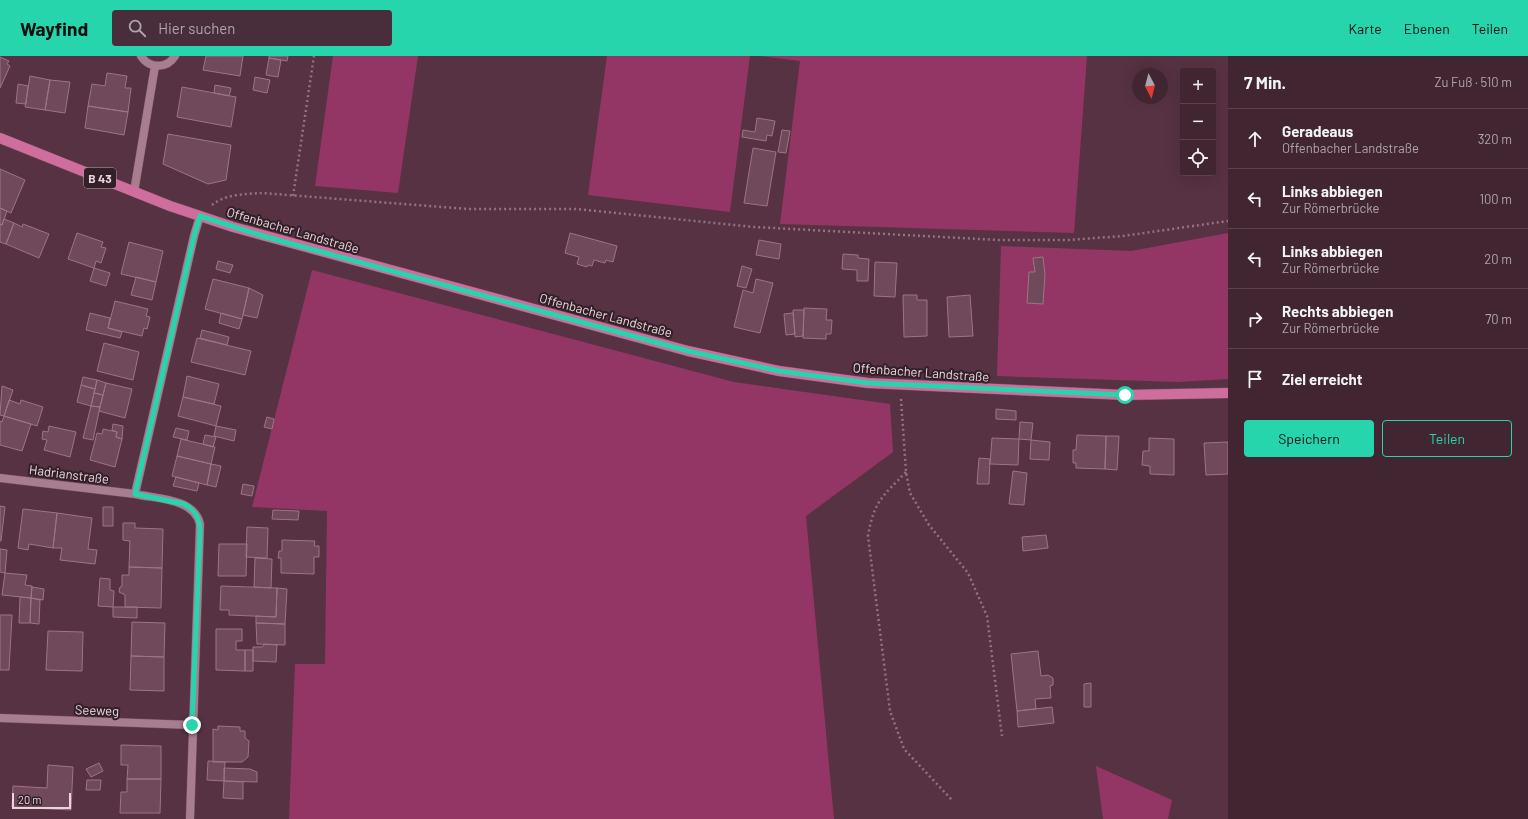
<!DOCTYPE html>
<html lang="de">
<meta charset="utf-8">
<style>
:root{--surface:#412632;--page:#482e3a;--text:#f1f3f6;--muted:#aea5ac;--line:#5a434d;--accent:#27d5ad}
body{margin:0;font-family:Barlow,sans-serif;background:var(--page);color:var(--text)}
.controls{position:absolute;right:12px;top:12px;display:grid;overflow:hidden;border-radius:4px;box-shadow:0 4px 16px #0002}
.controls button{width:36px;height:36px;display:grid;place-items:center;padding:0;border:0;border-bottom:1px solid var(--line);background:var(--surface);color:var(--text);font:20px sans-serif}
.compass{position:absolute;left:1132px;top:12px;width:36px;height:36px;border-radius:50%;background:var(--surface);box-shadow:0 4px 16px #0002;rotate:173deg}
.scale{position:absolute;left:12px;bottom:10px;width:59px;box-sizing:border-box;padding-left:4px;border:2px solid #ecd4dd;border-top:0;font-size:11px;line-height:14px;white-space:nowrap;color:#ecd4dd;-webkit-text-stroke:3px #312027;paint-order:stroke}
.stop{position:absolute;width:12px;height:12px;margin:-9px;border:3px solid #27d5ad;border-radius:50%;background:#fff}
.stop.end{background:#27d5ad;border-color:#fff;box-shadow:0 1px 4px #0008}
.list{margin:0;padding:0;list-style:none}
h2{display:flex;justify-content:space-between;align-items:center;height:52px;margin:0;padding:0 16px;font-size:17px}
h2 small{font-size:13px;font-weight:400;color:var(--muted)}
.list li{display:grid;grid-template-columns:26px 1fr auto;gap:12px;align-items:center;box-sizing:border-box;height:60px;padding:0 16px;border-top:1px solid var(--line)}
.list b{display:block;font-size:15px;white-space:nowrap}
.list p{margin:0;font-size:13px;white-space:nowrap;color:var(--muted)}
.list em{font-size:13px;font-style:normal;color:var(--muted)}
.actions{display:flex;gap:8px;padding:12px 16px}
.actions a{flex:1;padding:9px 0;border:1px solid var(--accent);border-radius:4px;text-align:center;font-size:14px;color:var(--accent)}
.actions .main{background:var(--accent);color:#111}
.icon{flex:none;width:22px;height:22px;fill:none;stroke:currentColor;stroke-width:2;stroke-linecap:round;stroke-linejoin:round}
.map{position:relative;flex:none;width:1228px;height:763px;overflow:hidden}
header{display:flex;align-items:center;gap:24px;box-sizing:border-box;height:56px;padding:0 20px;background:var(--accent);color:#111}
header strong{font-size:19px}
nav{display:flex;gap:22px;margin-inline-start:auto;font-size:14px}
.search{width:280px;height:36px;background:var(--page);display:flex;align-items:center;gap:10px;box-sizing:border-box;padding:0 14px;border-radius:4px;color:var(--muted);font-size:15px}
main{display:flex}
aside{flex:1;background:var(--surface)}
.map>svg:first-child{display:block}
.green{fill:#943665}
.building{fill:#70495a;stroke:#9e7486}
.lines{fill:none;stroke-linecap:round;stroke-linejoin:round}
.minor-casing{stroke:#70515f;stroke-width:9}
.primary-casing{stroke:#70515f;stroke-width:11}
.path{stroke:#937380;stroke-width:2.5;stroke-dasharray:2 3;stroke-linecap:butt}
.minor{stroke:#a87d8f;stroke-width:8}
.primary{stroke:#cf6d9c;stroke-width:10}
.route{stroke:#27d5ad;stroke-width:5}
.labels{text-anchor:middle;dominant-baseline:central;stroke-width:4;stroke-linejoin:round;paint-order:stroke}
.shield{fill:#312027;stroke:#b49ea6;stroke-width:1}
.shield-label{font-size:12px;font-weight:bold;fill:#ecd4dd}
.street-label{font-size:13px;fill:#ecd4dd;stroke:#312027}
</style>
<header>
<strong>Wayfind</strong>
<div class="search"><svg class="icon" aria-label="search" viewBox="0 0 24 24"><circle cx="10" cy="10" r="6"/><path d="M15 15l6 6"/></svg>Hier suchen</div>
<nav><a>Karte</a><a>Ebenen</a><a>Teilen</a></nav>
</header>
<main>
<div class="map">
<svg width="1228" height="763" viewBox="0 0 1228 763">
<rect width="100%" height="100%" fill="#573242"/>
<path class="green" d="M 333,0 L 418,0 L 398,137 L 315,130 Z
M 607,0 L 750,0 L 730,156 L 588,139 Z
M 759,0 L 1087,0 L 1074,177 L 780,168 L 800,5 Z
M 1228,177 L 1228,323 L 1178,326 L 997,320 L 1001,190 L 1131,195 Z
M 312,214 L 734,326 L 890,348 L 893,396 L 806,460 L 834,763 L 289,763 L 295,608 L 325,608 L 327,455 L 252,451 Z
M 1096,710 L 1172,744 L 1168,763 L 1103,763 Z"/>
<path class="building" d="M 206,0 L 243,0 L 240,20 L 203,14 Z
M 269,0 L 288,0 L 287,5 L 269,2 Z
M 0,1 L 9,5 L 7,8 L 10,10 L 0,32 Z
M 269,2 L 281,4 L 278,21 L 266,19 Z
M 107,17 L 127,20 L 125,32 L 131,32 L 128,56 L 88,50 L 92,28 L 105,30 Z
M 30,20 L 50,24 L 45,54 L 25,51 Z
M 255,21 L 270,24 L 267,37 L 253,34 Z
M 50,24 L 70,26 L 65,57 L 45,54 Z
M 18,28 L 28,30 L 26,48 L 16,47 Z
M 215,29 L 231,32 L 229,40 L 214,37 Z
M 182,31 L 236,41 L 231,71 L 177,61 Z
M 88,50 L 128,56 L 124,79 L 85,72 Z
M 757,62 L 775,65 L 772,80 L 767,79 L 766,85 L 742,81 L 743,74 L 755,76 Z
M 782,74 L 790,75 L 786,97 L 778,96 Z
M 168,78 L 231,89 L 226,124 L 208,128 L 163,108 Z
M 753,92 L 776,96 L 767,150 L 744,147 Z
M 0,113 L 25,124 L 11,157 L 0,152 Z
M 0,152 L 7,155 L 2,169 L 0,168 Z
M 4,163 L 14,167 L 6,188 L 0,186 L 0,168 L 2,169 Z
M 14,167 L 22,171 L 23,168 L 49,178 L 39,202 L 6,188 Z
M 77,177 L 103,186 L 101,191 L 106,192 L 101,207 L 96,205 L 94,212 L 68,203 Z
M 570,177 L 617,190 L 613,206 L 606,204 L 605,207 L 594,204 L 592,210 L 588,209 L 587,211 L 577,208 L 579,201 L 565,197 Z
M 759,184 L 781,188 L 779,203 L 756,199 Z
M 129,186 L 163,195 L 156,226 L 121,218 Z
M 843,198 L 858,199 L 858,202 L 869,203 L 868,225 L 857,225 L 857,214 L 842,213 Z
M 1043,201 L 1045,218 L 1043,248 L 1027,247 L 1029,216 L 1035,216 L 1033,202 Z
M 218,205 L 233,209 L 230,217 L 216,213 Z
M 875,206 L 897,207 L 895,241 L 874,240 Z
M 742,210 L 752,213 L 746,232 L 737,230 Z
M 94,212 L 110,217 L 106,230 L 90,225 Z
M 136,221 L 156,226 L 152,244 L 131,239 Z
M 213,223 L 249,232 L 242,263 L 205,253 Z
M 756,223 L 773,227 L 760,277 L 734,271 L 743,234 L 753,237 Z
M 249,232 L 263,239 L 257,262 L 243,259 Z
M 903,239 L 917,239 L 917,244 L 927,244 L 927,280 L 904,281 Z
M 970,239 L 973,280 L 949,281 L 947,241 Z
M 115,245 L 148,253 L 146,260 L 150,261 L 147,273 L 144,272 L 142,280 L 108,272 Z
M 804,252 L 827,253 L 826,264 L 832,264 L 831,278 L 826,278 L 826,283 L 803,282 Z
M 793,254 L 804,254 L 803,280 L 795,281 Z
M 90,257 L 110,262 L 108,272 L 122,276 L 120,282 L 86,274 Z
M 221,257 L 242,263 L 239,273 L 219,267 Z
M 793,257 L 795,278 L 786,279 L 784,258 Z
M 202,274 L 229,281 L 227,289 L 200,282 Z
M 197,282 L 251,295 L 245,319 L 191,306 Z
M 104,287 L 139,296 L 133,324 L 97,315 Z
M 187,320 L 219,328 L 214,348 L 183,341 Z
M 83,321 L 97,324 L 95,333 L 81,329 Z
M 97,324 L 106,327 L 103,339 L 94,337 Z
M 106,327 L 132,333 L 125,362 L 99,355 Z
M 81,329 L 95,333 L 91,350 L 77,346 Z
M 2,330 L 13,334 L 4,360 L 0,359 Z
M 94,337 L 103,339 L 100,351 L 91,350 Z
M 183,341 L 221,350 L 216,370 L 178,360 Z
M 9,344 L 20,348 L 21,344 L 43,351 L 37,370 L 4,360 Z
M 91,350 L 100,351 L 93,384 L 83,382 Z
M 996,353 L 1016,355 L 1016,364 L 996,363 Z
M 4,360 L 31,368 L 22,395 L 0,389 L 0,365 L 2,366 Z
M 267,361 L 274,363 L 272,373 L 264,371 Z
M 1020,366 L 1033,367 L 1031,384 L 1019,383 Z
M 113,368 L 123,370 L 122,383 L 116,381 L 117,376 L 112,374 Z
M 49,370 L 76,376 L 70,401 L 44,394 L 47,384 L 42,383 L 43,375 L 48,376 Z
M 216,370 L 236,374 L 234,385 L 214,380 Z
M 176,372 L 189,375 L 187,384 L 173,381 Z
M 103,373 L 117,376 L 116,381 L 122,383 L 115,411 L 90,404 L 97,377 L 102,378 Z
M 205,379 L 216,381 L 213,391 L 203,388 Z
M 1077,379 L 1106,380 L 1105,413 L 1076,412 L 1076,407 L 1073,407 L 1073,394 L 1076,394 Z
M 1106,380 L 1119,380 L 1117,414 L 1105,413 Z
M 992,382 L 1019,383 L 1018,409 L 990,408 Z
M 1149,382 L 1174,383 L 1174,419 L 1150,418 L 1150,410 L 1142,409 L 1143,395 L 1149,395 Z
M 181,383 L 215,391 L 211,408 L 177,400 Z
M 1031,384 L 1050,386 L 1049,404 L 1030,403 Z
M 1228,386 L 1228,418 L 1206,419 L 1204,387 Z
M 177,400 L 211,408 L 207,429 L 172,420 Z
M 979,402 L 990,403 L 989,428 L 977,428 Z
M 211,408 L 221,410 L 216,431 L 207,429 Z
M 1013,415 L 1027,417 L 1024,449 L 1009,448 Z
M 176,421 L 199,427 L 197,435 L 173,430 Z
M 243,428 L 254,430 L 252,440 L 241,438 Z
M 0,450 L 5,451 L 1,485 L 0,485 Z
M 103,451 L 113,451 L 113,470 L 103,470 Z
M 23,453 L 57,457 L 53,492 L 29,488 L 28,494 L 18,492 Z
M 273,454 L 299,455 L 298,464 L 272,463 Z
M 57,457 L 92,462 L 88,493 L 97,494 L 95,508 L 60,504 L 62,492 L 53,492 Z
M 123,467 L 135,467 L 135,472 L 163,473 L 162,512 L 129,511 L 130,485 L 123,484 Z
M 247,471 L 268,472 L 267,502 L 246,501 Z
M 1046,479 L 1048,492 L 1023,495 L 1022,481 Z
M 282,484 L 315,485 L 314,490 L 319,490 L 319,501 L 314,501 L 314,518 L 281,517 L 281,502 L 278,502 L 279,495 L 282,495 Z
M 219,488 L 247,488 L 246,520 L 218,520 Z
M 0,493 L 7,494 L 5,517 L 0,516 Z
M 255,502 L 272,503 L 271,532 L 254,531 Z
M 129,511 L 162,512 L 161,552 L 125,551 L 125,539 L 119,536 L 120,531 L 122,530 L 122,519 L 129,519 Z
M 5,517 L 27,519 L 25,529 L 32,530 L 31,542 L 2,539 Z
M 100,522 L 110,523 L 110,534 L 114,535 L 113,551 L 98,550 Z
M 221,530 L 277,532 L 276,561 L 229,559 L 229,554 L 220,554 Z
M 32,531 L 44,533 L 43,544 L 31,542 Z
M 277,532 L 287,533 L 285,568 L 256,567 L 256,560 L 276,561 Z
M 20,541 L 31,542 L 30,567 L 19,567 Z
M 31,542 L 40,544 L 39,568 L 30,567 Z
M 113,551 L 137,551 L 137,562 L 113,561 Z
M 0,559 L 12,559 L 9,614 L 0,614 Z
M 132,566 L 165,567 L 164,601 L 131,600 Z
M 256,567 L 285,568 L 285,589 L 257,588 Z
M 216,573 L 242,573 L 242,585 L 236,585 L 236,594 L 245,594 L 245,615 L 216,614 Z
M 48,575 L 83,576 L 82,615 L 46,614 Z
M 265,588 L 277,589 L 276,606 L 253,605 L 253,591 L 262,591 Z
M 245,594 L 253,594 L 253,615 L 245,615 Z
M 1038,595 L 1041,620 L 1048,619 L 1053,622 L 1053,629 L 1050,630 L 1051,642 L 1035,643 L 1036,653 L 1017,655 L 1011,598 Z
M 131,600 L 164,601 L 164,635 L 130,634 Z
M 1091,627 L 1091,651 L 1084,651 L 1084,628 Z
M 1052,651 L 1054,667 L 1018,671 L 1017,655 Z
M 218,670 L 240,671 L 240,675 L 245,675 L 245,682 L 249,685 L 248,701 L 242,706 L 213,706 L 213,673 L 218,674 Z
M 121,689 L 161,690 L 161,723 L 127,723 L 128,709 L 121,709 Z
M 208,705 L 225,706 L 224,725 L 207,724 Z
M 99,707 L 103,715 L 91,721 L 86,713 Z
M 48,709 L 73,711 L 71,754 L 12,751 L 13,730 L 47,732 Z
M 224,712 L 250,713 L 257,716 L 257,726 L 224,725 Z
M 127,723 L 161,723 L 160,757 L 120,757 L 121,736 L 127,736 Z
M 87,724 L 101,724 L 100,734 L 86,734 Z
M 224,725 L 243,726 L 243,743 L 223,742 Z"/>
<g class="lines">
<g class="minor-casing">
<path id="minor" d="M 141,0 C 149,13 167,13 175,0
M 134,136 L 155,10
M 0,422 L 135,438
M 0,662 L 192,669
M 190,763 L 200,468 C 194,442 157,443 135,438 L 194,180 L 200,160"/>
</g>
<g class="primary-casing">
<path id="primary" d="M 0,82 L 170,150 L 233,171 L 688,295 L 779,315 L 868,327 L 1125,339 L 1228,337"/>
</g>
<path class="path" d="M 293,140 L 314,0
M 212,149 C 225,138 246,138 262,137 L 468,153 L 576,153 L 754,171 L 999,184 L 1069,184 L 1123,180 L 1228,165
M 901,343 L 906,416 L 910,437 L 929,469 L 968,517 L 987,560 L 1002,680
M 906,416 C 882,441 874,445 868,480 L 890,655 L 904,693 L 953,745"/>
<use href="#minor" class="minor"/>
<use href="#primary" class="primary"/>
</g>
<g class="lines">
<path class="route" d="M 192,669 L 200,475 C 200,462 195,454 184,448 L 135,438 L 194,180 L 200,160 L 266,181 L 688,295 L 779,315 L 868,327 L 1125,339"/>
</g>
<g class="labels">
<rect class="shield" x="84" y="112" width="32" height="20" rx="3"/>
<g class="shield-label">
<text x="100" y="122">B 43</text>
</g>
<g class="street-label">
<text transform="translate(293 174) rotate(16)">Offenbacher Landstraße</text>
<text transform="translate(606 259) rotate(15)">Offenbacher Landstraße</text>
<text transform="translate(921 316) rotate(4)">Offenbacher Landstraße</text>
<text transform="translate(69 418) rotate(7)">Hadrianstraße</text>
<text transform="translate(97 654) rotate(2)">Seeweg</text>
</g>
</g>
</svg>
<div class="controls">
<button>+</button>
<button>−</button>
<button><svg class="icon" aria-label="locate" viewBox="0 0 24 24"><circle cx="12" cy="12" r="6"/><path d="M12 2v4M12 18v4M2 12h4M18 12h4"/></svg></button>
</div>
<svg class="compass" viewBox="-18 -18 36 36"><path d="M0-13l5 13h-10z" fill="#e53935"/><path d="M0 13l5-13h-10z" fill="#aea5ac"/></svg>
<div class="scale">20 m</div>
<div class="stop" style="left:1125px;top:339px"></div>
<div class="stop end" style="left:192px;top:669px"></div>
</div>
<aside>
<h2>7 Min.<small>Zu Fuß · 510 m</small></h2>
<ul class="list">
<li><svg class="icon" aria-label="ahead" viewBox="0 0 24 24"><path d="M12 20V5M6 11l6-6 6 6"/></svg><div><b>Geradeaus</b><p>Offenbacher Landstraße</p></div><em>320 m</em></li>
<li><svg class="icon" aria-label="left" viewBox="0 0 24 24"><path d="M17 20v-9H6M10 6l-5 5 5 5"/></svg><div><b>Links abbiegen</b><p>Zur Römerbrücke</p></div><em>100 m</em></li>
<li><svg class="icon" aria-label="left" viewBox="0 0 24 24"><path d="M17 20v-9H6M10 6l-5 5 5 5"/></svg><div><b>Links abbiegen</b><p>Zur Römerbrücke</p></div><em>20 m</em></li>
<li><svg class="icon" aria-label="right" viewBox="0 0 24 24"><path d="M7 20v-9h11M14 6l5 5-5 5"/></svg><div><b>Rechts abbiegen</b><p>Zur Römerbrücke</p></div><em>70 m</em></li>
<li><svg class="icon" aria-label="arrive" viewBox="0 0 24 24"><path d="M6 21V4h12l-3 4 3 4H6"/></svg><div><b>Ziel erreicht</b></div></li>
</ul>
<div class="actions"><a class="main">Speichern</a><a>Teilen</a></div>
</aside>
</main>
